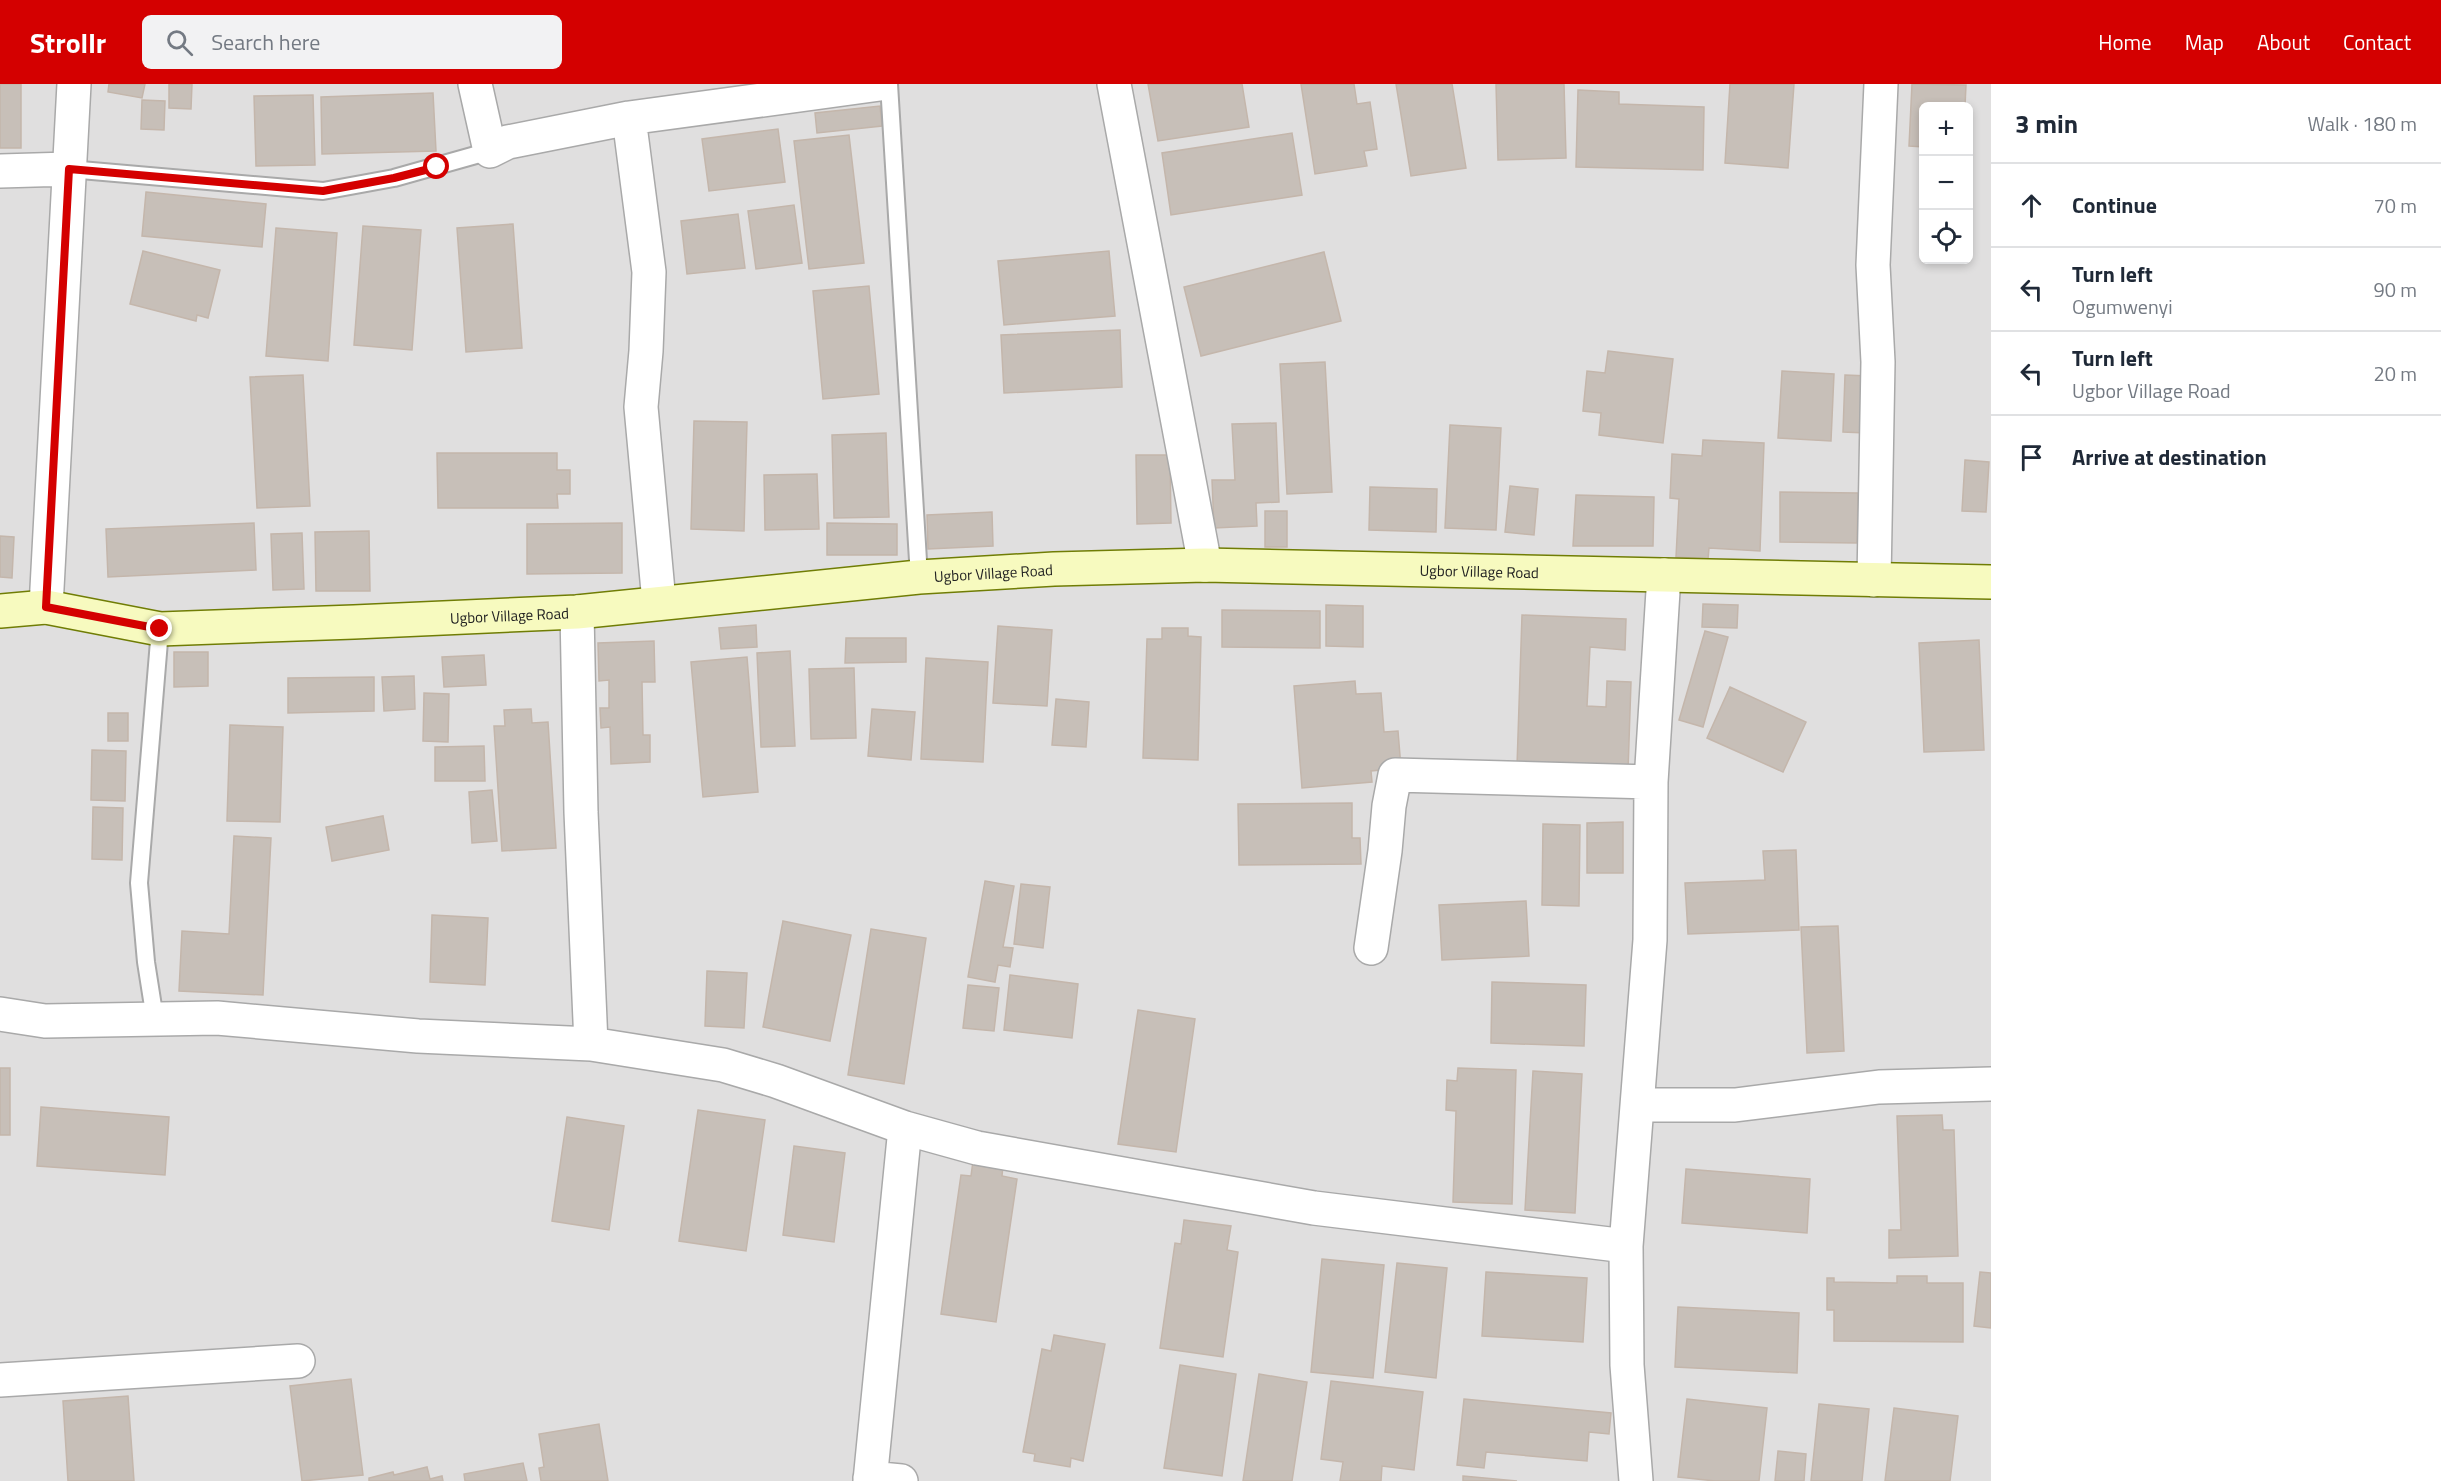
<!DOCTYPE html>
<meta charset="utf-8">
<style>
:root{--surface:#fff;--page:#f2f2f3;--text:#1f2937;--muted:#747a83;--line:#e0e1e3;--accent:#d40000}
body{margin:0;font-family:"Titillium Web",sans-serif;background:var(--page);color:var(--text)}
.controls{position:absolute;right:18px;top:18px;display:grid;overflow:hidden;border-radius:9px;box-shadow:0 3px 9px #0003}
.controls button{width:54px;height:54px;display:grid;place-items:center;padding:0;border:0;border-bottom:2px solid var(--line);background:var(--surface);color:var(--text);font:30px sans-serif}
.stop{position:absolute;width:18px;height:18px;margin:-14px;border:4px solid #d40000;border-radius:50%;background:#fff}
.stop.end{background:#d40000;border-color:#fff;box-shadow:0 2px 6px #0008}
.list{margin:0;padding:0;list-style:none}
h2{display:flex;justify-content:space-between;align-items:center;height:78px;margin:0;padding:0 24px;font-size:26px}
h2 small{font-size:20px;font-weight:400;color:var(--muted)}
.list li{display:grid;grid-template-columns:39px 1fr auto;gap:18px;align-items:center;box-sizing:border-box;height:84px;padding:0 24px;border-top:2px solid var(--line)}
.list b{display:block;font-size:22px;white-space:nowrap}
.list p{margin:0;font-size:20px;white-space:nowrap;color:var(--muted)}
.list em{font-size:20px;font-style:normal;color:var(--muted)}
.icon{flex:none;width:33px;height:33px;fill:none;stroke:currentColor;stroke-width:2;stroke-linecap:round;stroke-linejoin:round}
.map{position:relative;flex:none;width:1991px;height:1397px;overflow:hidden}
header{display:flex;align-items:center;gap:36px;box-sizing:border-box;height:84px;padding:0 30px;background:var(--accent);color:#fff}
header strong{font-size:28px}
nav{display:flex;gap:33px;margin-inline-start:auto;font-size:21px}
.search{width:420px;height:54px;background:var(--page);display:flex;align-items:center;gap:15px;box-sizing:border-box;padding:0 21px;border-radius:9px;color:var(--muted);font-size:22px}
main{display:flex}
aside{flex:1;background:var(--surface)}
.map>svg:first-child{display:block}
.residential{fill:#e0dfdf;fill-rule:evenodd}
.building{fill:#c7bfb8;stroke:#c4b6ab;stroke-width:1.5}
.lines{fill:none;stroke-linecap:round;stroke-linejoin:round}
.lane-casing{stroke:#a9a9a9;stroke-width:20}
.street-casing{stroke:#a9a9a9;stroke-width:36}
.secondary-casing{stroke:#707d05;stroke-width:36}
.lane{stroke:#fff;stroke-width:16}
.street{stroke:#fff;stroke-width:33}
.secondary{stroke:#f7fabf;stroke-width:33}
.route{stroke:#d40000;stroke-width:8}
.labels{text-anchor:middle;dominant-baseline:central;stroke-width:5;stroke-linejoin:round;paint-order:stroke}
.street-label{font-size:15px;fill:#222;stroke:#fff}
</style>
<header>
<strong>Strollr</strong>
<div class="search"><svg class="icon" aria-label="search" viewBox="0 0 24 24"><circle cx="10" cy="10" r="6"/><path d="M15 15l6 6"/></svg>Search here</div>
<nav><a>Home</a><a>Map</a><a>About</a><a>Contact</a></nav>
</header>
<main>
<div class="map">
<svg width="1991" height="1397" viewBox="0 0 1991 1397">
<rect width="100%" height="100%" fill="#f2efe9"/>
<path class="residential" d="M 0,0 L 1991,0 L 1991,1397 L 0,1397 ZM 1924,22 L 1968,22 L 1968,176 L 1924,176 Z"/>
<path class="building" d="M 0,0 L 21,0 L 21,64 L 0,64 Z
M 109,0 L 145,0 L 142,14 L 108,8 Z
M 169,0 L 192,0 L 191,25 L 169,24 Z
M 1148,0 L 1242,0 L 1249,43 L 1158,57 Z
M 1301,0 L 1354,0 L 1357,20 L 1370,18 L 1377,65 L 1364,67 L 1367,82 L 1315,90 Z
M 1396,0 L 1452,0 L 1466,84 L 1411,92 Z
M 1496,0 L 1564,0 L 1566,74 L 1498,76 Z
M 1730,0 L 1794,0 L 1788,84 L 1725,79 Z
M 1912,0 L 1966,1 L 1965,22 L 1924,22 L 1924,63 L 1909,62 Z
M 1578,6 L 1619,8 L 1619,20 L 1704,23 L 1703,86 L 1576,83 Z
M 433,9 L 436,67 L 322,70 L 321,13 Z
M 313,11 L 315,81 L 256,82 L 254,12 Z
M 142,16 L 165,17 L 164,46 L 141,45 Z
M 880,22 L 882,42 L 817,49 L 815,29 Z
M 778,45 L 785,98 L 709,107 L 702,55 Z
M 1292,49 L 1302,111 L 1171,131 L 1162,69 Z
M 849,51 L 864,179 L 809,185 L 794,57 Z
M 146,108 L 266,120 L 262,163 L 142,152 Z
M 794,121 L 802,179 L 756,185 L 748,127 Z
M 738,130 L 745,184 L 687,190 L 681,137 Z
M 513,140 L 522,264 L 466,268 L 457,144 Z
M 363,142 L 421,146 L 412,266 L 354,261 Z
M 276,144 L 337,149 L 328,277 L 266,272 Z
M 143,167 L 220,186 L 208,234 L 197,231 L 196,237 L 130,220 Z
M 1109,167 L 1115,232 L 1004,241 L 998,177 Z
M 1324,168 L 1341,237 L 1201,272 L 1184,203 Z
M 869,202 L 879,310 L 823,315 L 813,207 Z
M 1120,246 L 1122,303 L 1004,309 L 1001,251 Z
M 1608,267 L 1673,275 L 1663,359 L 1599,351 L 1601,329 L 1583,327 L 1587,287 L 1605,289 Z
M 1325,278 L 1332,408 L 1287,410 L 1280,280 Z
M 1782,287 L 1834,290 L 1831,357 L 1778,354 Z
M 303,291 L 310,422 L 257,424 L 250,293 Z
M 1845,291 L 1869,292 L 1866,349 L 1843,348 Z
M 694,337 L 747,338 L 744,447 L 691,445 Z
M 1276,339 L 1279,418 L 1256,419 L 1257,442 L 1214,444 L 1212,396 L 1235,396 L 1232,340 Z
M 1450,341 L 1501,344 L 1496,446 L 1445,444 Z
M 886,349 L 889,433 L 834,434 L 832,351 Z
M 1703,356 L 1764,359 L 1760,467 L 1709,464 L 1708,475 L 1676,473 L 1679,415 L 1670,414 L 1672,370 L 1702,372 Z
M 437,369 L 557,369 L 557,386 L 570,386 L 570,410 L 557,410 L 558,424 L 438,424 Z
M 1136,371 L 1170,371 L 1171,439 L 1137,440 Z
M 1965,376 L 1989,378 L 1986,428 L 1962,427 Z
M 817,390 L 819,445 L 765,446 L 764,391 Z
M 1510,402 L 1538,405 L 1534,451 L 1505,448 Z
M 1370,403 L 1437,405 L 1436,448 L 1369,446 Z
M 1780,408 L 1858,409 L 1857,459 L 1780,458 Z
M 1576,411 L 1654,413 L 1653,462 L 1573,462 Z
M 1265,427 L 1287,427 L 1287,463 L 1265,463 Z
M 992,428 L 993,462 L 928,465 L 927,431 Z
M 254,439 L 256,486 L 108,493 L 106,445 Z
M 622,439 L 622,489 L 527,490 L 527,440 Z
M 827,439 L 897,440 L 897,471 L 827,471 Z
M 369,447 L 370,507 L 316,507 L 315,448 Z
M 302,449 L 304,505 L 273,506 L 271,450 Z
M 0,452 L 14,453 L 12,494 L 0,493 Z
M 1703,520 L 1738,521 L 1737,544 L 1702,543 Z
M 1326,521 L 1363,522 L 1363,563 L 1326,562 Z
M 1222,526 L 1320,527 L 1320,564 L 1222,563 Z
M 1522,531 L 1626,535 L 1625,566 L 1590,563 L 1587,622 L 1606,623 L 1607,597 L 1631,598 L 1628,687 L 1517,682 Z
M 756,541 L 757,563 L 721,565 L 719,544 Z
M 998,542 L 1052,546 L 1047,622 L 993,619 Z
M 1162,544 L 1188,544 L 1188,552 L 1201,553 L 1198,676 L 1143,674 L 1147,555 L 1162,555 Z
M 1705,547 L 1728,553 L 1703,643 L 1679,636 Z
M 846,554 L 906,554 L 906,578 L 845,579 Z
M 1979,556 L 1984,666 L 1924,668 L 1919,559 Z
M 654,557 L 655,598 L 642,598 L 643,651 L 650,651 L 650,678 L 611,680 L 610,643 L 601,644 L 600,624 L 609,624 L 609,596 L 599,597 L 598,559 Z
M 790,567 L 795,662 L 761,663 L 757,569 Z
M 174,568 L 208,568 L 208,602 L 174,603 Z
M 484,571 L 486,601 L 444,603 L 442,573 Z
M 747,573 L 758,708 L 703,713 L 691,578 Z
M 926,574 L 988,578 L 983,678 L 921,675 Z
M 854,584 L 856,654 L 811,655 L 809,585 Z
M 414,592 L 415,625 L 384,627 L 382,593 Z
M 374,593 L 374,627 L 288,629 L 288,594 Z
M 1355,597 L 1356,610 L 1381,609 L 1384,648 L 1398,647 L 1401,684 L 1371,687 L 1372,698 L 1302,704 L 1294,602 Z
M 1730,603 L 1806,638 L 1783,688 L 1707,654 Z
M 424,609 L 449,610 L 448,658 L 423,657 Z
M 1056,615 L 1089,618 L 1086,663 L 1052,661 Z
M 531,625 L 532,639 L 548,638 L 556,764 L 502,767 L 494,642 L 505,642 L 504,626 Z
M 872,625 L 915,628 L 911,676 L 868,672 Z
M 108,629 L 128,629 L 128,657 L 108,657 Z
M 230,641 L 283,643 L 280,738 L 227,737 Z
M 484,662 L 485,697 L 435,697 L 435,663 Z
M 92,666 L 126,667 L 125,717 L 91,716 Z
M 492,706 L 497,757 L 472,759 L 469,708 Z
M 1352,719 L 1352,754 L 1360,754 L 1361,780 L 1239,781 L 1238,720 Z
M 93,723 L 123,724 L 122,776 L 92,775 Z
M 383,732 L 389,766 L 332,777 L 326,743 Z
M 1623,738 L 1623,789 L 1587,789 L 1587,739 Z
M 1543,740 L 1580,741 L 1579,822 L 1542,821 Z
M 234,752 L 271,754 L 263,911 L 179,907 L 182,847 L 229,850 Z
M 1796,766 L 1799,846 L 1688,850 L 1685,799 L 1765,796 L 1763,767 Z
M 985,797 L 1014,802 L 1003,863 L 1013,864 L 1010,883 L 998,881 L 995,898 L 968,893 Z
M 1021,800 L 1050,803 L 1043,864 L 1014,860 Z
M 1526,817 L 1529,872 L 1442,876 L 1439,821 Z
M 432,831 L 488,834 L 485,901 L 430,898 Z
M 783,837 L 851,851 L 830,957 L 763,943 Z
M 1838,842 L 1844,967 L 1807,969 L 1801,843 Z
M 871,845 L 926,854 L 904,1000 L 848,991 Z
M 707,887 L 747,889 L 744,944 L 705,942 Z
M 1010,891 L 1078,900 L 1072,954 L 1004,946 Z
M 1492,898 L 1586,901 L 1584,962 L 1491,959 Z
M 968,901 L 999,904 L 994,947 L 963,944 Z
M 1138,926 L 1195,935 L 1176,1068 L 1118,1060 Z
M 0,984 L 10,984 L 10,1051 L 0,1051 Z
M 1458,984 L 1516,986 L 1512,1120 L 1453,1118 L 1456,1027 L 1446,1026 L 1447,996 L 1457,997 Z
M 1533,987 L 1582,990 L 1575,1129 L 1525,1126 Z
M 41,1023 L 169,1033 L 165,1091 L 37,1082 Z
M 698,1026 L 765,1036 L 746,1167 L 679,1157 Z
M 1942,1031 L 1943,1046 L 1954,1046 L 1958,1172 L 1889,1174 L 1889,1146 L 1901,1146 L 1897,1032 Z
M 567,1033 L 624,1042 L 609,1146 L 552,1137 Z
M 794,1062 L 845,1069 L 834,1158 L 783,1151 Z
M 973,1077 L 1003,1082 L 1002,1092 L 1017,1095 L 996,1238 L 941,1230 L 961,1091 L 971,1092 Z
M 1686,1085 L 1810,1095 L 1807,1149 L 1682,1139 Z
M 1184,1136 L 1231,1142 L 1227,1166 L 1238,1168 L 1223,1273 L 1160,1264 L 1175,1159 L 1181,1160 Z
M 1322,1175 L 1384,1181 L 1373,1294 L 1311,1288 Z
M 1397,1179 L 1447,1184 L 1436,1294 L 1385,1288 Z
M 1486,1188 L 1587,1194 L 1583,1258 L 1482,1252 Z
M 1980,1188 L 1991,1189 L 1991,1244 L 1974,1242 Z
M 1897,1192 L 1927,1192 L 1927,1199 L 1963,1199 L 1963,1258 L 1834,1257 L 1834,1226 L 1827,1226 L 1827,1194 L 1834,1194 L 1834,1198 L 1897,1199 Z
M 1678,1223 L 1799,1229 L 1797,1289 L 1675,1283 Z
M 1054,1251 L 1105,1260 L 1083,1377 L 1071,1374 L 1070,1383 L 1034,1377 L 1035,1370 L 1023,1368 L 1042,1265 L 1051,1267 Z
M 1180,1281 L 1236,1290 L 1222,1392 L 1164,1384 Z
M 1259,1290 L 1307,1298 L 1292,1397 L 1243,1397 Z
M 351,1295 L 363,1391 L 302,1397 L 290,1302 Z
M 1331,1297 L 1423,1308 L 1414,1386 L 1382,1382 L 1381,1397 L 1340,1397 L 1343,1378 L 1321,1375 Z
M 128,1312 L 134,1397 L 68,1397 L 63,1317 Z
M 1464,1315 L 1611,1329 L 1609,1350 L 1589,1348 L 1587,1377 L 1486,1368 L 1484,1384 L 1457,1381 Z
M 1687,1315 L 1767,1324 L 1759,1397 L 1715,1397 L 1678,1393 Z
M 1819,1320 L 1869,1325 L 1862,1397 L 1811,1397 Z
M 1894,1324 L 1958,1332 L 1950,1397 L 1885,1397 Z
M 599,1340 L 608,1397 L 541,1397 L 539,1384 L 544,1383 L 539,1350 Z
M 1778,1367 L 1806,1370 L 1804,1397 L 1775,1397 Z
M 523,1379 L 527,1397 L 465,1397 L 464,1390 Z
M 427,1383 L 430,1395 L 442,1392 L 443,1397 L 369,1397 L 369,1394 L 393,1388 L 394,1391 Z
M 1463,1392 L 1517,1397 L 1463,1397 Z"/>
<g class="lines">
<g class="lane-casing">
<path id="lane" d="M 889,0 L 919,493
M 69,85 L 323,107 L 394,94 L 490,67
M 155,935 L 146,878 L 139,799 L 160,545"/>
</g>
<g class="street-casing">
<path id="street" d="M 475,0 L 490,67 L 508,58 L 629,34 L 880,0
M 1114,0 L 1205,481
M 629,34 L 649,188 L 646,267 L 641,323 L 659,518
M 0,87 L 69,85
M 1874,496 L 1878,278 L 1873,181 L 1881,0
M 46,523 L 74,0
M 577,528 L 581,728 L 591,960
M 1371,864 L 1385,767 L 1389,722 L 1395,691 L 1651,698
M 0,930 L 45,937 L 217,934 L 418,952 L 591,960 L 723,981 L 776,997 L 905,1044 L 977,1064 L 1314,1124 L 1626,1162
M 1638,1021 L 1735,1021 L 1879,1003 L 1991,1000
M 0,1296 L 298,1277
M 870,1394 L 901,1397
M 870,1397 L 905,1044
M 1636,1397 L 1627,1281 L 1626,1162 L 1650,856 L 1651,698 L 1664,491"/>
</g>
<g class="secondary-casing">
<g id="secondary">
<path id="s1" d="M 0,527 L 46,523 L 160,545 L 354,538 L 577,528 L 919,493 L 1054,485 L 1205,481 L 1991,498"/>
</g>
</g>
<use href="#lane" class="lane"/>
<use href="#street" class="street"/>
<use href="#secondary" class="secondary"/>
</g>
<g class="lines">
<path class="route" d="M 160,545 L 46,523 L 69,85 L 323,107 L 394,94 L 437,83"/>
</g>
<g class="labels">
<g class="street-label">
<text stroke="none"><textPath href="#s1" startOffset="1484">Ugbor Village Road</textPath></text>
<text stroke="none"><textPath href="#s1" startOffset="998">Ugbor Village Road</textPath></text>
<text stroke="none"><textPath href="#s1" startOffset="512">Ugbor Village Road</textPath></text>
</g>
</g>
</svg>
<div class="controls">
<button>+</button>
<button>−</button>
<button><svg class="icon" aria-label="locate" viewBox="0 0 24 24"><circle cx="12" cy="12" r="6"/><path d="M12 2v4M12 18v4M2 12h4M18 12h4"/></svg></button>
</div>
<div class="stop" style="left:437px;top:83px"></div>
<div class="stop end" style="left:160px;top:545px"></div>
</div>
<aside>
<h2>3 min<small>Walk · 180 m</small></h2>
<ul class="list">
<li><svg class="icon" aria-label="ahead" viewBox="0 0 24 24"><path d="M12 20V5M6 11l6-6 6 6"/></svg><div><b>Continue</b></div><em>70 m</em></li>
<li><svg class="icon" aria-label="left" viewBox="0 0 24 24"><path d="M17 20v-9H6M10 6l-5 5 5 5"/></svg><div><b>Turn left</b><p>Ogumwenyi</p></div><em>90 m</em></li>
<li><svg class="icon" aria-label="left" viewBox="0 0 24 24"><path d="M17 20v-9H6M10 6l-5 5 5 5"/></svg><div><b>Turn left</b><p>Ugbor Village Road</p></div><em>20 m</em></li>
<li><svg class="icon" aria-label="arrive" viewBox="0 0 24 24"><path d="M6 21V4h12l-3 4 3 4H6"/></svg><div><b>Arrive at destination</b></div></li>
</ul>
</aside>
</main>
